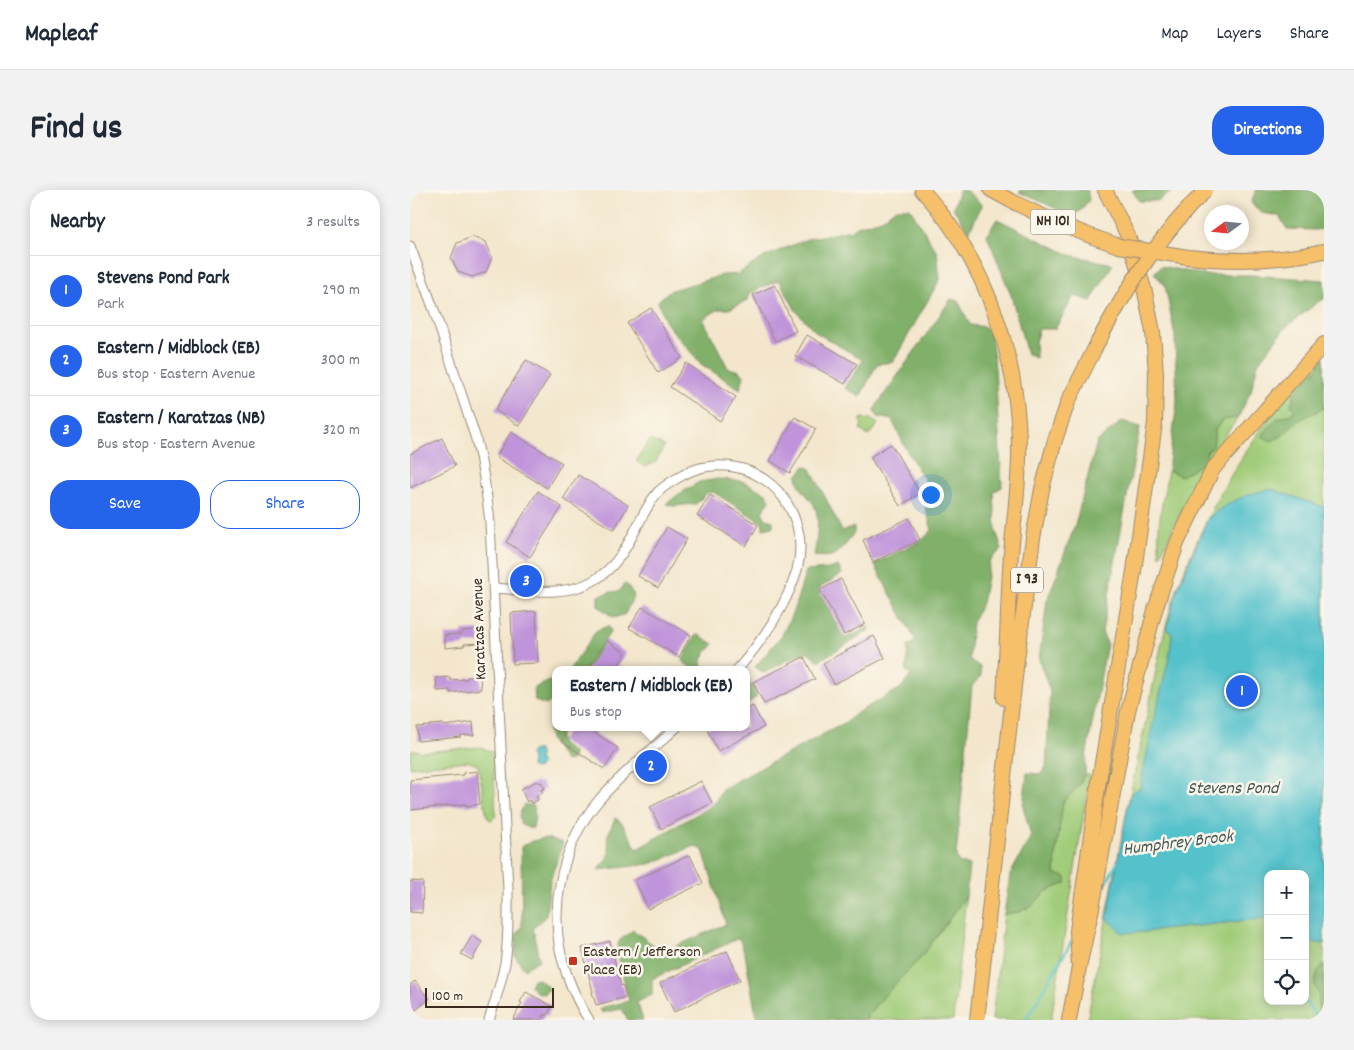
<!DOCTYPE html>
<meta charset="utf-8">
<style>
:root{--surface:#fff;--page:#f2f2f3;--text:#1f2937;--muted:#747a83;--line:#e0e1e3;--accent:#2563eb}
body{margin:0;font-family:Dekko,sans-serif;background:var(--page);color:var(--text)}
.controls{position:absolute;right:15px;bottom:15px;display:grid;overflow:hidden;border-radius:10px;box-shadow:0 2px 12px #0003}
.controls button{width:45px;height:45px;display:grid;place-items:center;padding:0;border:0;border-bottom:1px solid var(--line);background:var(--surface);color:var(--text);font:25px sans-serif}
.compass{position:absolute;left:794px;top:15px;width:45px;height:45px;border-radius:50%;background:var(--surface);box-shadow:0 2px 12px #0003;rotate:255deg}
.scale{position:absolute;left:15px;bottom:12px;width:129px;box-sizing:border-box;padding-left:5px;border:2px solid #3b2a1e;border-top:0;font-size:14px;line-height:18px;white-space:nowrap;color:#3b2a1e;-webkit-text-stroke:4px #fbf7ec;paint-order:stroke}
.you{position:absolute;left:520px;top:304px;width:18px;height:18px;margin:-12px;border:4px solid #fff;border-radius:50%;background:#1a73e8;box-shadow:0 0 0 8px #1a73e833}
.badge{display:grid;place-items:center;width:32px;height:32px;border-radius:50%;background:var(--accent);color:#fff;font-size:16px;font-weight:700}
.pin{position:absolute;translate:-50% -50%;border:2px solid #fff;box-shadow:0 1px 5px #0006}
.popup{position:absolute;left:142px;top:476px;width:198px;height:65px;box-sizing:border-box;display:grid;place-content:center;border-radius:10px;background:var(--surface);filter:drop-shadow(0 1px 4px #0005);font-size:16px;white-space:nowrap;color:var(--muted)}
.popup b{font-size:19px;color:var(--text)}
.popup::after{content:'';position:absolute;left:50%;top:100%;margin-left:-10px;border:10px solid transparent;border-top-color:var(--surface)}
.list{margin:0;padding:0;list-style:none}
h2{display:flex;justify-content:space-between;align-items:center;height:65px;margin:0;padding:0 20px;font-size:21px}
h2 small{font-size:16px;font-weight:400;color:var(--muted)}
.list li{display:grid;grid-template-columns:32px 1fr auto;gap:15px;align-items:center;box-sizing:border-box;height:70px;padding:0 20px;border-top:1px solid var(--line)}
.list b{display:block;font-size:19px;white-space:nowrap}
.list p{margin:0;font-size:16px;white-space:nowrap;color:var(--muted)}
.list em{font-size:16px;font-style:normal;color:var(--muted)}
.actions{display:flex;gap:10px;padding:15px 20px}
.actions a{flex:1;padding:11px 0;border:1px solid var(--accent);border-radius:20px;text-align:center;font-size:18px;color:var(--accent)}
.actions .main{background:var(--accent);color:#fff}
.icon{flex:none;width:28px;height:28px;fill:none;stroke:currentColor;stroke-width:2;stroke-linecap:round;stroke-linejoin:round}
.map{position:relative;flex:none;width:914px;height:830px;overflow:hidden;border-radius:20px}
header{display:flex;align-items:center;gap:30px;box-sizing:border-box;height:70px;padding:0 25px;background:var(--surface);border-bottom:1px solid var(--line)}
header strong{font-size:24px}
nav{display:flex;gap:28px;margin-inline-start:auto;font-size:18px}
.intro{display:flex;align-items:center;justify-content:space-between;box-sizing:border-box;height:120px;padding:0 30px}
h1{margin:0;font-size:35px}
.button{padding:12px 22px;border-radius:20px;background:var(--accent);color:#fff;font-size:18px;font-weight:700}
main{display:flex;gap:30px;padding:0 30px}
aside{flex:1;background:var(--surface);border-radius:20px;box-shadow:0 2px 12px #0003}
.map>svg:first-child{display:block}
.green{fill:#a1cc79;stroke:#6e7b4c;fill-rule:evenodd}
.forest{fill:#80b069;stroke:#5e6d44}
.water{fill:#54c1cb;stroke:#487674}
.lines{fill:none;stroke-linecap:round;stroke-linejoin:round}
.stream{stroke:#54c1cb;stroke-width:2.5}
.building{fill:#c094da}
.minor-casing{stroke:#978875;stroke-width:11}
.highway-casing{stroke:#978875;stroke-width:16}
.minor{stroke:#fff;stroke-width:9}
.highway{stroke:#f6c06b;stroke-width:14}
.highway-bridge-casing{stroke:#978875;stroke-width:16;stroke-linecap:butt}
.highway-bridge{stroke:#f6c06b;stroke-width:14}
.poi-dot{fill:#c8321e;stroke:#fbf7ec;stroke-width:2}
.labels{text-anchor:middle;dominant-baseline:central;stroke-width:5;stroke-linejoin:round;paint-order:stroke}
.shield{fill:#fbf7ec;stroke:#75685c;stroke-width:1}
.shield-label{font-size:15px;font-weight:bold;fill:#3b2a1e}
.street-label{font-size:16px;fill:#3b2a1e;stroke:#fbf7ec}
.poi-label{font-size:16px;fill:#3b2a1e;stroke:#fbf7ec;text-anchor:start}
.water-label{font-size:18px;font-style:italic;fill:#425752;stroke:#fbf7ec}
</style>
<header>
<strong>Mapleaf</strong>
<nav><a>Map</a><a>Layers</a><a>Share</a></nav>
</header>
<div class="intro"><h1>Find us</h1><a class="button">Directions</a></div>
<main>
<aside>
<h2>Nearby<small>3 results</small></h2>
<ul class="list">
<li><span class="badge">1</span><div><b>Stevens Pond Park</b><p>Park</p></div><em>290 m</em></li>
<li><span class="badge">2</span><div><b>Eastern / Midblock (EB)</b><p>Bus stop · Eastern Avenue</p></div><em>300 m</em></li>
<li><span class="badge">3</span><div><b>Eastern / Karatzas (NB)</b><p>Bus stop · Eastern Avenue</p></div><em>320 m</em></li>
</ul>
<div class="actions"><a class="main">Save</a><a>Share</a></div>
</aside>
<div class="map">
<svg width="914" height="830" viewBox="0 0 914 830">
<rect width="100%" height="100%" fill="#fbf7ec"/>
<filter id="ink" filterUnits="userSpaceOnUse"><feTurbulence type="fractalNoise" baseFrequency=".02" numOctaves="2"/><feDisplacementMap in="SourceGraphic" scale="10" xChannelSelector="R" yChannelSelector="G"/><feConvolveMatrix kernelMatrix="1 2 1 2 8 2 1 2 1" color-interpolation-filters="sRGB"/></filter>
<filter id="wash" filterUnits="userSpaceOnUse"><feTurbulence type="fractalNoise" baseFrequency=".0096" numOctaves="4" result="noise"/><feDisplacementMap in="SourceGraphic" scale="20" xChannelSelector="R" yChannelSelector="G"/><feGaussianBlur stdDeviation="1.12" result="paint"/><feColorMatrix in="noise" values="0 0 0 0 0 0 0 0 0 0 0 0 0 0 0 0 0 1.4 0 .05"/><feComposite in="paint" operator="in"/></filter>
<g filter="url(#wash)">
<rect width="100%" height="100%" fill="#f3e6cc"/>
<path class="green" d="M 914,166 L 914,830 L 677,830 C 697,729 714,627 737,526 C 746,482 753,436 769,394 C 801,310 849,229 914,166 ZM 858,684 L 895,684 L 895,811 L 858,811 Z
M 452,228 L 454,228 L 457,230 L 459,228 L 468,234 L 458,246 L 450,239 L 452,235 L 450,231 Z
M 828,228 C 795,270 772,318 750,366 C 745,340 754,307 758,280 L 771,286 L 803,257 L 805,240 L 813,229 Z
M 240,250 L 254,256 L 246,272 L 235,277 L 226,271 Z
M 69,557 L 83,562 L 86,626 L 82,630 L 79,629 L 77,626 L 68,575 L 58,571 L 0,577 L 0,560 L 6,560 L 11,562 Z
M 675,584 L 680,585 L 641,830 L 582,830 L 594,724 L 609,722 L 622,716 L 635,702 L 656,693 L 645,684 L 646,662 L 653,612 L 668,597 Z
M 556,706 L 543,830 L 456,830 L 458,824 L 484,795 L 509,770 Z"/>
<path class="forest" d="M 549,0 L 557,1 L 572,15 L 559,42 L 543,18 Z
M 611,0 L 677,0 L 679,10 L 670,21 L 663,26 L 609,2 Z
M 722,0 L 765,0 L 747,11 L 729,11 Z
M 846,0 L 914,0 L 914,39 L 904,40 L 877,39 L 869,26 L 852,23 L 841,13 Z
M 486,18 L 500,18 L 527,62 L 530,89 L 483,172 L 467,174 L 450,207 L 435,198 L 453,170 L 407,143 L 386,121 L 369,90 L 340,103 L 338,110 L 319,119 L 309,119 L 293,129 L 318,178 L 330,181 L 334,186 L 330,199 L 291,174 L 256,133 L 248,111 L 259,101 L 313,85 L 328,84 L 354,67 L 397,49 L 442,40 L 447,36 L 472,29 Z
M 587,29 L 660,65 L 703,74 L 681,111 L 664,106 L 645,139 L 629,139 L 625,152 L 626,168 L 617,164 L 601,105 L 577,45 Z
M 751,76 L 795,85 L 841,85 L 914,90 L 914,109 L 908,112 L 875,138 L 848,173 L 841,201 L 828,228 L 812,230 L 805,240 L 803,257 L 797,261 L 795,272 L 771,286 L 758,280 L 767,213 L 765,146 L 755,95 L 744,83 Z
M 541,109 L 548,111 L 560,135 L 575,137 L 581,146 L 585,178 L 592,297 L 584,302 L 586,341 L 592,359 L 580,370 L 572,413 L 562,432 L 559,469 L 570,477 L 571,486 L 562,496 L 546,666 L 549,673 L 559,675 L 556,706 L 509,770 L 484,795 L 458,824 L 456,830 L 347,830 L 335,764 L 329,748 L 242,789 L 242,805 L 227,812 L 233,830 L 218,830 L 212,819 L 192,823 L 190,818 L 219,811 L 207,760 L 209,751 L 223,740 L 253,762 L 316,734 L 293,660 L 285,656 L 240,674 L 188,680 L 200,664 L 197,647 L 205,628 L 212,633 L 227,659 L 304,614 L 312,599 L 436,532 L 450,521 L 491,498 L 501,485 L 496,481 L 498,456 L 506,451 L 464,374 L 512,350 L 522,340 L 514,313 L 525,306 L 498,263 L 482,230 L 468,227 L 464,221 L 467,215 Z
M 914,168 L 914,218 L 887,231 L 872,246 L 861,251 L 852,246 L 867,228 L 878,225 L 885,221 L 881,215 L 885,202 L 908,178 L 912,169 Z
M 712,231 L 730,237 L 692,442 L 697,453 L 676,567 L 675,584 L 668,597 L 653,612 L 646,662 L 645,684 L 656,687 L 656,693 L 635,702 L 622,716 L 609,722 L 594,724 L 600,685 L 621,646 L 613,616 L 617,583 L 631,584 L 636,577 L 640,501 L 629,470 L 637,411 L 665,335 L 687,252 Z
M 395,276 L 401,279 L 432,341 L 444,337 L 444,343 C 430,361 430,369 404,366 C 406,354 411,326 404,315 C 397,304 389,300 387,286 Z
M 308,289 L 332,291 L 356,303 L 360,310 L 352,322 L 356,329 L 363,331 L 363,337 L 353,339 L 353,333 L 303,302 L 297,303 L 286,314 L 263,316 L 256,314 L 269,304 L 289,292 Z
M 428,376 L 432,384 L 408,399 L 433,447 L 436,448 L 459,437 L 460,440 L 409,471 L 398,462 L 389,464 L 354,483 L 345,477 L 372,445 L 383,422 L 396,381 L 419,379 Z
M 214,394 L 217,395 L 224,405 L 215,424 L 204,428 L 188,416 L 188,406 L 201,402 L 210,401 Z
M 198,436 L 201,441 L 176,480 L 159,480 L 187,440 Z
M 287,444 L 304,454 L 294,465 L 291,474 L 297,480 L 284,480 L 272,471 Z
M 146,490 L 146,508 L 136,515 L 125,511 L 124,498 L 140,491 Z
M 338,491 L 342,495 L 347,507 L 336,514 L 336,492 Z
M 146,523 L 146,537 L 153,537 L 149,545 L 151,554 L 163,563 L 162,570 L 155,571 L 141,551 L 138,541 L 141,527 Z
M 114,614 L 124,616 L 125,626 L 123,638 L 118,638 L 111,634 L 109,626 Z
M 136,648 L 153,653 L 140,691 L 136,726 L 123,738 L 129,770 L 114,779 L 105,766 L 106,745 L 112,737 L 111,657 L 122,651 Z
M 914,773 L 914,830 L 913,830 L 909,822 L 909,805 L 904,794 L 908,781 Z
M 123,789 L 129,789 L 140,799 L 133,804 L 126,802 L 120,796 Z"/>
<path class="water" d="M 861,299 L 914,317 L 914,754 L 901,752 L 895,735 L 895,684 L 858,684 L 858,728 L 735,742 L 712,743 L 697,728 L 720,604 L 730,598 L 743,533 L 759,468 L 762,444 L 756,439 L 769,395 L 798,328 C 815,313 838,303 861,299 Z
M 125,560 L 128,560 L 130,564 L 129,571 L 131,574 L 129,578 L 125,579 L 121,577 L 122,570 L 120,564 L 122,561 Z"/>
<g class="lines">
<path class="stream" d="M 692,699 L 708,672
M 895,769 L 903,750
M 895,811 L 908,830 L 914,829
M 616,830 L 662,751"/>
</g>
<g id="blocks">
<path class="building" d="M 62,47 L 76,52 L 82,67 L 76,82 L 62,87 L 48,82 L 41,68 L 47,53 Z
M 365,95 L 386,141 L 365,151 L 343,105 Z
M 241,118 L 272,168 L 248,183 L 217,133 Z
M 397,145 L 447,174 L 435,194 L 385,166 Z
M 116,170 L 140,185 L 109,236 L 85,220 Z
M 276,173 L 326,207 L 310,231 L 260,197 Z
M 385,227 L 406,239 L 380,283 L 360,271 Z
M 101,242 L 152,273 L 137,298 L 86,267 Z
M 32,248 L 45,276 L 0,298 L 0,264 Z
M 481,254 L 510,303 L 490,316 L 460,267 Z
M 168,285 L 218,315 L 204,340 L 153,309 Z
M 128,301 L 152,317 L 120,367 L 96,352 Z
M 300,305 L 348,335 L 336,356 L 287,326 Z
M 499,328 L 510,350 L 463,372 L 453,350 Z
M 257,337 L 277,349 L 248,398 L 228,386 Z
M 431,389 L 455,434 L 434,445 L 410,400 Z
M 232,417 L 281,445 L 269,467 L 219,438 Z
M 126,421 L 128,473 L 103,474 L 101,423 Z
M 69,440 L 70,453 L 54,454 L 54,456 L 35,458 L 35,445 L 52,444 L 52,441 Z
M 464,446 L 475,468 L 424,494 L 413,473 Z
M 196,450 L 216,463 L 206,480 L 177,480 Z
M 394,467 L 405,489 L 354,514 L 343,492 Z
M 70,486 L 71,499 L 40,503 L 40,500 L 27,501 L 26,488 L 40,487 L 40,490 L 57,489 L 57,487 Z
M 343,516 L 354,537 L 308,561 L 297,539 L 301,537 L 336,537 L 336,519 Z
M 63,532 L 64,545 L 51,545 L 51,547 L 8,551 L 7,537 L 20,536 L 20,535 L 33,534 L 34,536 Z
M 161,537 L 176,537 L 208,558 L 194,579 L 151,551 Z
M 67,581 L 70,614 L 56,616 L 56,614 L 0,620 L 0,590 L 53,585 L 53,583 Z
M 127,591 L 128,593 L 131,592 L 135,598 L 131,600 L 133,603 L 126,606 L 128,610 L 121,614 L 120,610 L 117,612 L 111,599 Z
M 291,591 L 302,613 L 251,639 L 240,617 Z
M 280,665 L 293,693 L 238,719 L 225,690 Z
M 0,691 L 13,692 L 12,723 L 0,722 Z
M 62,746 L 72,752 L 62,770 L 51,764 Z
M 200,751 L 211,796 L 213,795 L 216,807 L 186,815 L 182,802 L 183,802 L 172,758 Z
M 317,761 L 330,790 L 264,822 L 250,793 Z
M 5,791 L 19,809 L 0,825 L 0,795 Z
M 116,802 L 142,816 L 137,826 L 135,824 L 132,830 L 103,830 L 112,813 L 110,812 Z"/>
</g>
</g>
<g filter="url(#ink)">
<use href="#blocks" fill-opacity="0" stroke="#978875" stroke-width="1"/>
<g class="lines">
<g class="minor-casing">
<path id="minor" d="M 0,56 L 24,120 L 66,249 C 73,277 77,305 80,333 L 98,699 C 98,723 99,749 95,773 C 91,793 85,812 79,830
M 84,398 C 115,400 153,407 181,392 C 206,379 218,355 230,331 C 235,321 240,311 248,302 C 255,295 264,290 273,285 C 288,276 306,274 324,277 C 346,281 367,295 378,315 C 390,335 393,357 387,380 C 376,417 352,451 327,480
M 179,830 C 170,816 163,801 157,785 C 136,727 149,657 189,610 C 212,583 241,561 267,537"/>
</g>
<g class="highway-casing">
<path id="highway" d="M 512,0 C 577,72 611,172 609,269 C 608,301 604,332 601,363 C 598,411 597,460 594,508
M 581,0 C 622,23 664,41 709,56
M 778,67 C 823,72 870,71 914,61
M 669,777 L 667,741 L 689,591 L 724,381 L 745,233 L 746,184 L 743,142 L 735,102 L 718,46 L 695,0
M 567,830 L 607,469 L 623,348 L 632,299 L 645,250 L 658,212 L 688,152
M 659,830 L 669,777 L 682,718 L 718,521 L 745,420 L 767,353 L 803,279 L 914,154"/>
</g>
<use href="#minor" class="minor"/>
<use href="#highway" class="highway"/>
<g class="highway-bridge-casing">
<path id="highway-bridge" d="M 709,56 L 778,67
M 688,152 C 717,98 750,44 795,1"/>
</g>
<use href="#highway-bridge" class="highway-bridge"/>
</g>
</g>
<rect class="poi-dot" x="158" y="766" width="10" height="10" rx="2.5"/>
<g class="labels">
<g class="shield">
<rect x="620.5" y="19.5" width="45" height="25" rx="4"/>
<rect x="601" y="377.5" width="32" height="25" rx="4"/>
</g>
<g class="shield-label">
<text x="643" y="32">NH 101</text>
<text x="617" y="390">I 93</text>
</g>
<g class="street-label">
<text transform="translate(70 439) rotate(-92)">Karatzas Avenue</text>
</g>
<g class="poi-label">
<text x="173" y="762">Eastern / Jefferson<tspan x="173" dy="18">Place (EB)</tspan></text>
</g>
<g class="water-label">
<text x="823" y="599">Stevens Pond</text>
<text transform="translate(768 654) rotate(-7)">Humphrey Brook</text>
</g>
</g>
</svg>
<div class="controls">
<button>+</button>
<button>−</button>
<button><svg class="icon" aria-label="locate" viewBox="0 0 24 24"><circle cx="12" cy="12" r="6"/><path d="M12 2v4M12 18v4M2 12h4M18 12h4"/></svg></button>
</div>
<svg class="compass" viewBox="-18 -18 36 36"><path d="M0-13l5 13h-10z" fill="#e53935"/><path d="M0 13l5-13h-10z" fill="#747a83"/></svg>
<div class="scale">100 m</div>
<div class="you"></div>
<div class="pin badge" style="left:832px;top:501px">1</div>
<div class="pin badge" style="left:241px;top:576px">2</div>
<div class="popup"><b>Eastern / Midblock (EB)</b>Bus stop</div>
<div class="pin badge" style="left:116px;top:391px">3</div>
</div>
</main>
